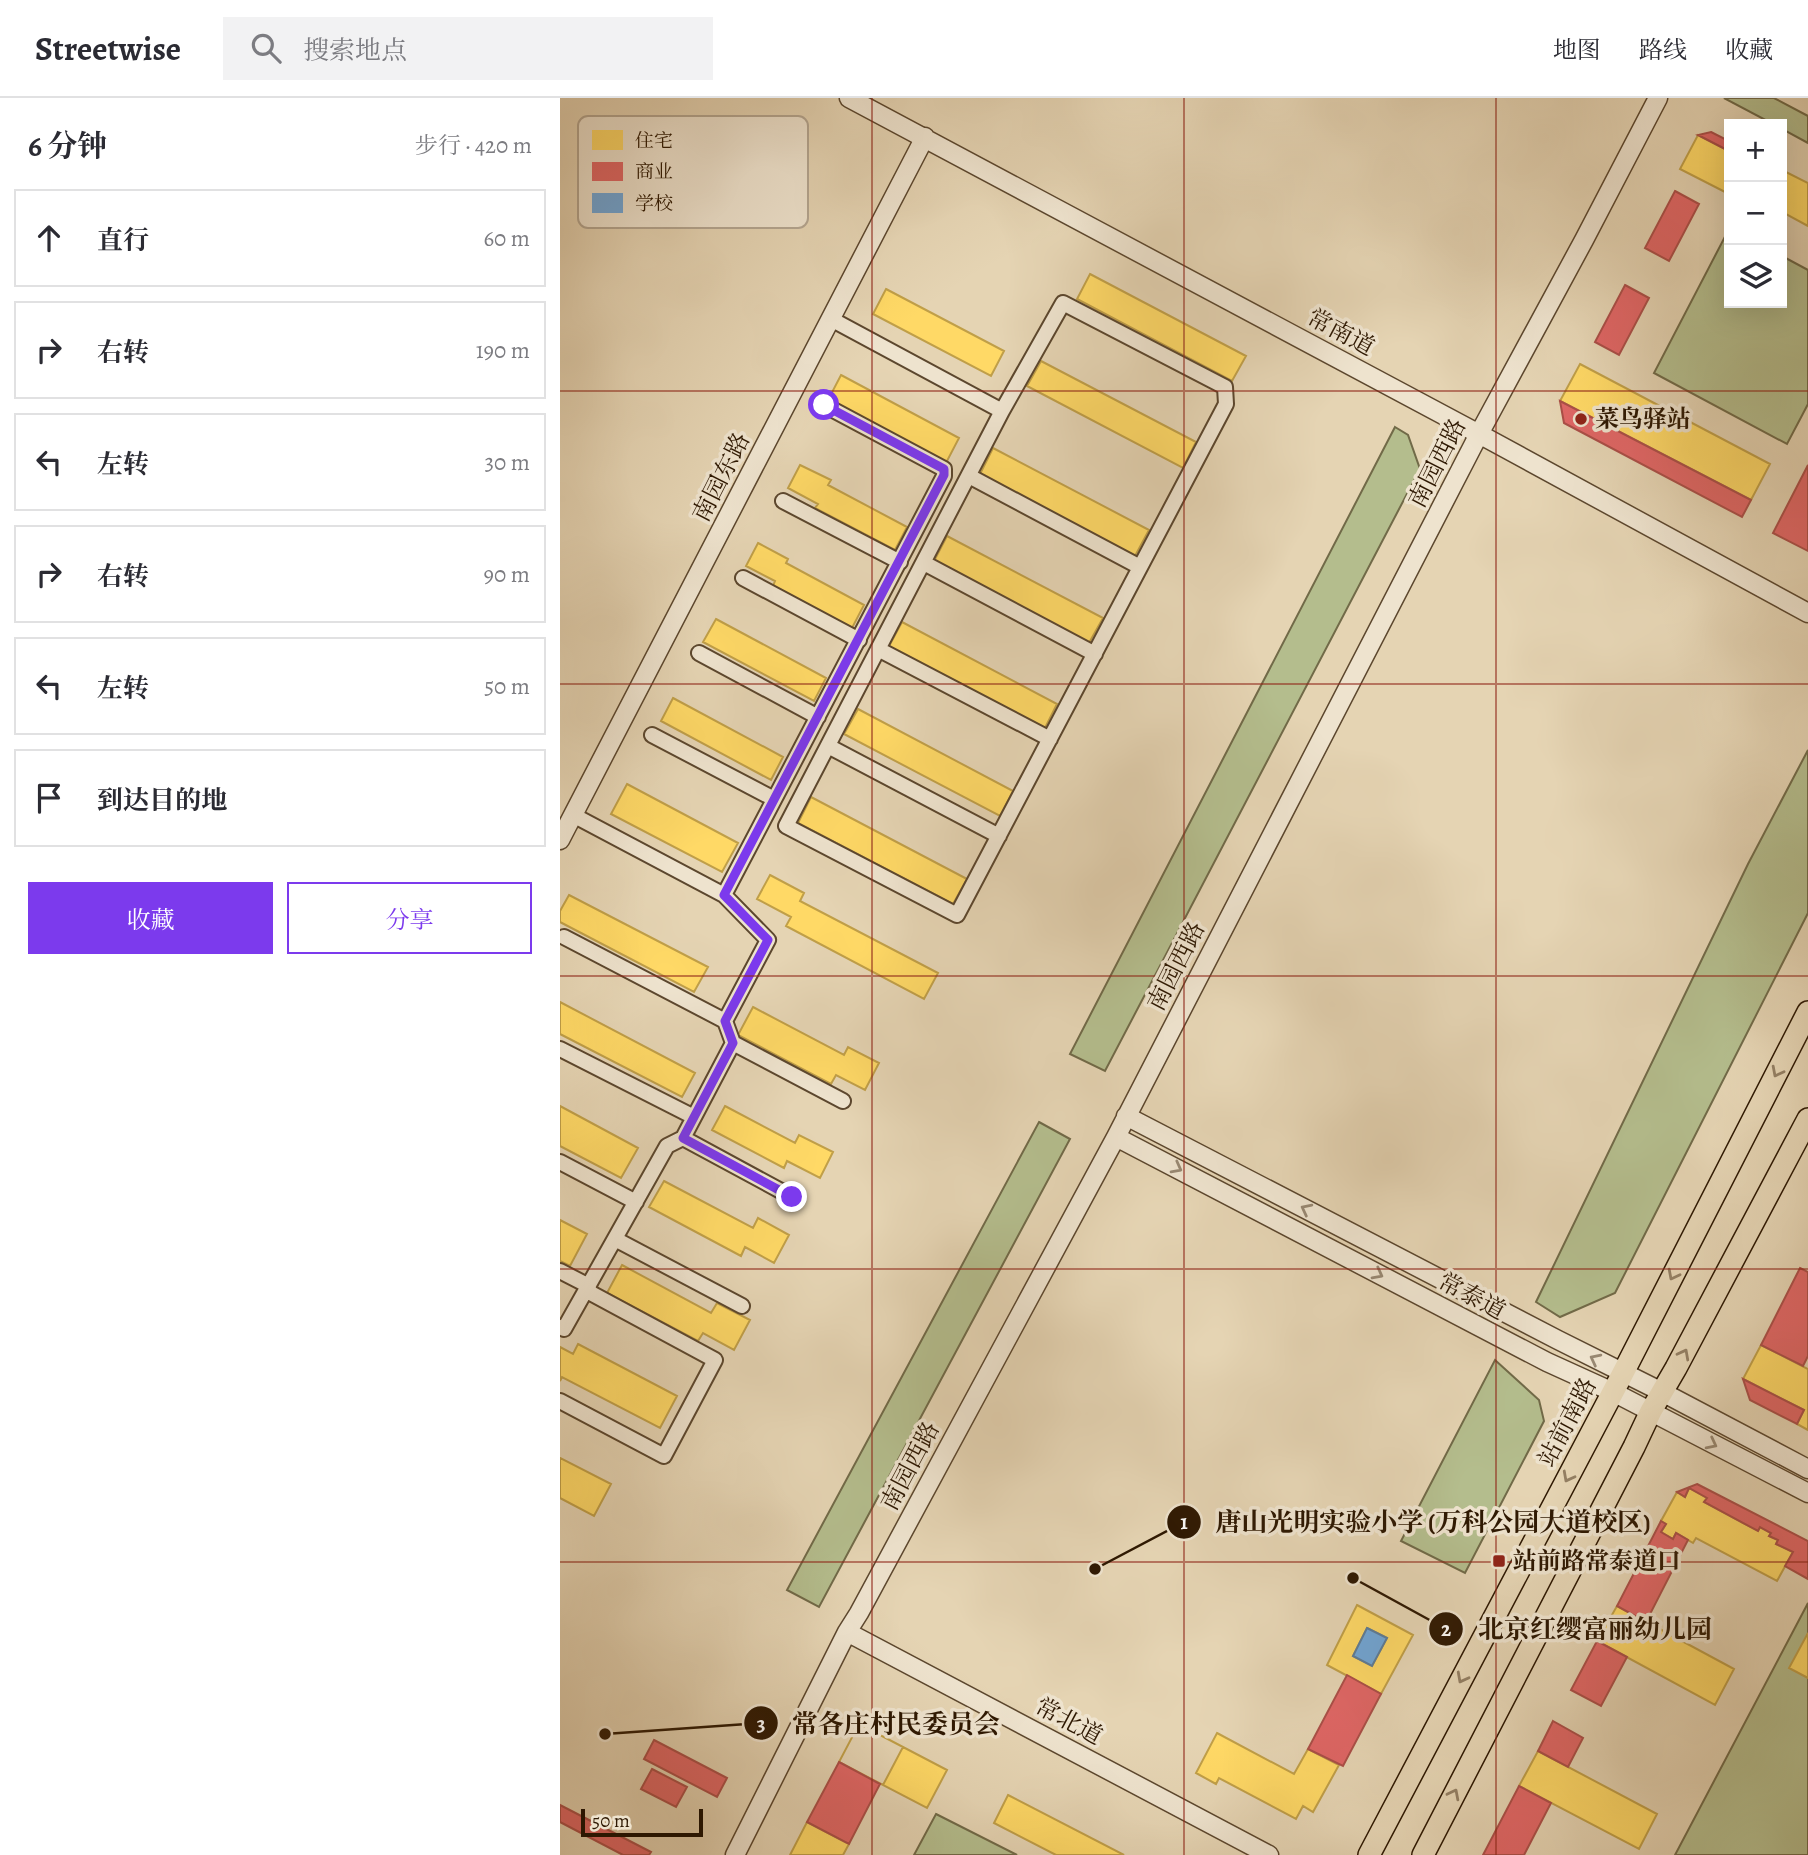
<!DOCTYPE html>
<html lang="zh">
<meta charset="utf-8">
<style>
:root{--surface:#fff;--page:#f2f2f3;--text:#2b2b33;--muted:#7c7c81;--line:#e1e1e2;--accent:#7c3aed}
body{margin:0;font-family:Alegreya,"Noto Serif SC",serif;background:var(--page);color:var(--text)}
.controls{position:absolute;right:21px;top:21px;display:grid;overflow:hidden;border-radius:0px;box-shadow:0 7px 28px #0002}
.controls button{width:63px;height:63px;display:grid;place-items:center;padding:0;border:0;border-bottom:2px solid var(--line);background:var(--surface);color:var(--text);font:35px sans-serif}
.scale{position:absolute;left:21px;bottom:18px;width:122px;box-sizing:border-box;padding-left:7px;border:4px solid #2e1802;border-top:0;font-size:19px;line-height:24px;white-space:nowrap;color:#2e1802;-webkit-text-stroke:5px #eee3ce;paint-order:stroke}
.stop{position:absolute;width:21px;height:21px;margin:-16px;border:5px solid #7c3aed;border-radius:50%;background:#fff}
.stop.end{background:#7c3aed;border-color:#fff;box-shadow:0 2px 7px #0008}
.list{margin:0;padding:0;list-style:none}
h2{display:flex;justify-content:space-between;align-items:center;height:91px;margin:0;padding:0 28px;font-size:30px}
h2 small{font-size:23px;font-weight:400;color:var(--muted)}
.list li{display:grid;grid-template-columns:46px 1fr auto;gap:21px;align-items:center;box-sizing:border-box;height:98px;margin:0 14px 14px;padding:0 14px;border:2px solid var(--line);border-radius:0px}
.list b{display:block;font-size:26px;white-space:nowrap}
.list em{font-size:23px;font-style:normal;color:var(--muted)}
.actions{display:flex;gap:14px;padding:21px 28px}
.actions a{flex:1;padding:16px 0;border:2px solid var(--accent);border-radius:0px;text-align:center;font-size:24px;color:var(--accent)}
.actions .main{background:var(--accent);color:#fff}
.icon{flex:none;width:38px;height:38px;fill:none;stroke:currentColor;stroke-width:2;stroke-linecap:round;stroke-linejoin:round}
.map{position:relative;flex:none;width:1248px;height:1757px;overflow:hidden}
header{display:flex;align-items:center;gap:42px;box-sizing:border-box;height:98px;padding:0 35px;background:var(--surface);border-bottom:2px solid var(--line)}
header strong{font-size:33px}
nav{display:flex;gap:38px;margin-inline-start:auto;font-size:24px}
.search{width:490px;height:63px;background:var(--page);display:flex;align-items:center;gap:18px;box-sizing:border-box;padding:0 24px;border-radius:0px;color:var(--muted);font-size:26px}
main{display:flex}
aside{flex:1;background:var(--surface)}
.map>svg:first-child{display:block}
.green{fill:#b4bd8d;stroke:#716a48;stroke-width:2}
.homes{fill:#ffd966;stroke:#c09f48;stroke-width:2;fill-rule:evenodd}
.shops{fill:#e06666;stroke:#ab4f48;stroke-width:2}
.schools{fill:#6fa8dc;stroke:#5c7d9b;stroke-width:2}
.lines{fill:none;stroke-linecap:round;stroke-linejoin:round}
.minor-casing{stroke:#5c472e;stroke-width:18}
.tertiary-casing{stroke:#5c472e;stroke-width:21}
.primary-casing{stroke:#2e1802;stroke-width:24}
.minor{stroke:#eee3ce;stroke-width:14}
.tertiary{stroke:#eee3ce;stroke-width:18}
.primary{stroke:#e5d4b3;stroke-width:21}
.oneway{stroke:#937f63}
.oneway2{stroke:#988872}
.route{stroke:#7c3aed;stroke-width:9}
.grid{fill:none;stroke:#8f2418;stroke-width:2;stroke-opacity:0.55}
.poi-dot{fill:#8f2418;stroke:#eee3ce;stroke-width:2.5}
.labels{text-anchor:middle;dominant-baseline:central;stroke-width:7;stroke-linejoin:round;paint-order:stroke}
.street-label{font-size:24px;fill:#2e1802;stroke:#eee3ce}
.poi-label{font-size:24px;font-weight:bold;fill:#2e1802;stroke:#eee3ce;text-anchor:start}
.key{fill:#eee3ce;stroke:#b4a691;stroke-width:2}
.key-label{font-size:19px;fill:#2e1802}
.leader{fill:none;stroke:#2e1802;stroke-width:2.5}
.callout-dot{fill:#2e1802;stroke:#eee3ce;stroke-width:2.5}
.mark-label{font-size:21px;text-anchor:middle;font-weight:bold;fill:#fff}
.callout-label{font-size:26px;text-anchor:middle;font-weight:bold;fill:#2e1802;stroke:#eee3ce;stroke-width:7;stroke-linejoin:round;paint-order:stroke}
</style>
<header>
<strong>Streetwise</strong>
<div class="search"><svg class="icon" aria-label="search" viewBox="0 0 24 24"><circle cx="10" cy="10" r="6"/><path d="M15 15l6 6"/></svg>搜索地点</div>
<nav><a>地图</a><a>路线</a><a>收藏</a></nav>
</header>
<main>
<aside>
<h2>6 分钟<small>步行 · 420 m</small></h2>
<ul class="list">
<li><svg class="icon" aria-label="ahead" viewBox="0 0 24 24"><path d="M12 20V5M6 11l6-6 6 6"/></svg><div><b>直行</b></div><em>60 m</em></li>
<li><svg class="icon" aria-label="right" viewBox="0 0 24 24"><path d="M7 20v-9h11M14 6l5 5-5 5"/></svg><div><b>右转</b></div><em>190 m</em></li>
<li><svg class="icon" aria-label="left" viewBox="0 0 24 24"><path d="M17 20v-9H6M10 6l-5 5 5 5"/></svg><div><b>左转</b></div><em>30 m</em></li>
<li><svg class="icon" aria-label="right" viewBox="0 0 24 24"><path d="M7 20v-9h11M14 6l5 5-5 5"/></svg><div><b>右转</b></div><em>90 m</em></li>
<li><svg class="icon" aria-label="left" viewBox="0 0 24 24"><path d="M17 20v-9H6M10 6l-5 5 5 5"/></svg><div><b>左转</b></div><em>50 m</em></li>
<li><svg class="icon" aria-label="arrive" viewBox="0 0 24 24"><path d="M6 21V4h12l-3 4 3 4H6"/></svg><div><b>到达目的地</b></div></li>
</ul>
<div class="actions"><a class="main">收藏</a><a>分享</a></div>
</aside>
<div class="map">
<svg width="1248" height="1757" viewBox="0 0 1248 1757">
<rect width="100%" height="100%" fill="#e5d4b3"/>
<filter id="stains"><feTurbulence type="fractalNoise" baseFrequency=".00286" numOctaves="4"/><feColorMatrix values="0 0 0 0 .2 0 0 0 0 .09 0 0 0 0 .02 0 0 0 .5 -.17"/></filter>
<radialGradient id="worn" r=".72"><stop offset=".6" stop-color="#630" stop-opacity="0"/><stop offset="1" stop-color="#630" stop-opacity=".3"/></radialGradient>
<path class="green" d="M 1164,0 L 1214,0 L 1248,18 L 1248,45 L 1222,31 L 1222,26 L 1213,26 Z
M 1169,131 L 1169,205 L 1222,205 L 1222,158 L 1248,172 L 1248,306 L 1227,346 L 1094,275 Z
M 835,329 L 848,337 L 860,371 L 545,973 L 510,956 Z
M 1248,652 L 1248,815 L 1055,1195 L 1000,1219 L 976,1204 L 1188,766 Z
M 479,1024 L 510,1041 L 259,1509 L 227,1492 Z
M 935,1262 L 979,1302 L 984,1323 L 905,1475 L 841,1443 Z
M 1248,1505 L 1248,1757 L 1115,1757 Z
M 376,1716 L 457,1757 L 354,1757 Z"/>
<path class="homes" d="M 1138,37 L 1169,53 L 1169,96 L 1120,71 Z
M 1222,72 L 1248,85 L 1248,128 L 1222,114 Z
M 530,176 L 686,258 L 672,283 L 517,201 Z
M 326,191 L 444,253 L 431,278 L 313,216 Z
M 481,263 L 636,344 L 623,370 L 467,288 Z
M 1020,266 L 1210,366 L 1191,402 L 1000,303 Z
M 281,277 L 399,340 L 386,365 L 268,302 Z
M 433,350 L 589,432 L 575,458 L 420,376 Z
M 240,367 L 271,382 L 268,387 L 347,429 L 335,452 L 255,410 L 258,406 L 228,390 Z
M 387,438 L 543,520 L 529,545 L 374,463 Z
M 198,445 L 228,461 L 226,465 L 304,507 L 292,530 L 213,488 L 215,483 L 186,468 Z
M 156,521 L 266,580 L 254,603 L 143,544 Z
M 342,524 L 497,606 L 484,632 L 328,550 Z
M 113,600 L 223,659 L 211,682 L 101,623 Z
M 298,611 L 453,693 L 440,718 L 284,636 Z
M 67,686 L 178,745 L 162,774 L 51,716 Z
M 251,699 L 407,781 L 393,806 L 238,725 Z
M 210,777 L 244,795 L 240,803 L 378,875 L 364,901 L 226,828 L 231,819 L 197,801 Z
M 9,797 L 148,869 L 134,894 L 0,824 L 0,813 Z
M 0,904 L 135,975 L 122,999 L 0,936 Z
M 193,909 L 284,957 L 288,949 L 319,965 L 305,992 L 276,977 L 271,986 L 178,937 Z
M 0,1008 L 78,1050 L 61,1080 L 0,1048 Z
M 165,1008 L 235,1045 L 239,1037 L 273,1054 L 260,1080 L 227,1063 L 224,1070 L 152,1032 Z
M 104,1083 L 193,1130 L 198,1120 L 229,1137 L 214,1165 L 185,1149 L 181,1158 L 89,1109 Z
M 0,1122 L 27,1136 L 10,1168 L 0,1163 Z
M 62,1167 L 151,1215 L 157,1205 L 190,1222 L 174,1252 L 143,1235 L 138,1243 L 47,1195 Z
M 18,1246 L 117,1298 L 100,1330 L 2,1279 L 0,1283 L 0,1249 L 13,1256 Z
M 1201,1247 L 1248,1271 L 1248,1332 L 1237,1326 L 1244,1312 L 1183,1281 Z
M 0,1360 L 51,1386 L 34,1418 L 0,1400 Z
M 1129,1390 L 1147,1400 L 1144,1404 L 1198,1433 L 1200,1429 L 1211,1435 L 1209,1438 L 1218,1442 L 1216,1446 L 1233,1454 L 1217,1483 L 1136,1440 L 1133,1445 L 1116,1435 L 1113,1441 L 1101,1434 L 1106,1426 L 1101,1423 L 1117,1394 L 1125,1399 Z
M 797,1507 L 853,1537 L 821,1596 L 767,1567 ZM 807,1530 L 827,1540 L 812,1568 L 793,1558 Z
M 1057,1508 L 1174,1571 L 1155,1607 L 1037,1543 Z
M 1248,1535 L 1248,1580 L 1229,1570 Z
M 299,1626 L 387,1672 L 367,1710 L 279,1664 Z
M 299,1626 L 343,1649 L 323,1687 L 279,1664 Z
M 657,1635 L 734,1676 L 748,1651 L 779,1667 L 753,1714 L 743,1708 L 736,1721 L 659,1680 L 656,1686 L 636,1675 Z
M 978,1653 L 1097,1716 L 1079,1751 L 959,1688 Z
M 448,1697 L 564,1757 L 496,1757 L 434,1725 Z
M 247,1724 L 289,1746 L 283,1757 L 230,1757 Z"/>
<path class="shops" d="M 1151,34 L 1169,43 L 1169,53 L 1138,37 Z
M 1115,93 L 1139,106 L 1109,163 L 1085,150 Z
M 1065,187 L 1089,200 L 1059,257 L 1035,244 Z
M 1000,303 L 1191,402 L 1182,419 L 1004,325 Z
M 1248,367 L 1248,453 L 1213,435 Z
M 1240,1170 L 1248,1174 L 1248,1258 L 1243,1268 L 1201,1247 Z
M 1183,1281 L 1244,1312 L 1237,1326 L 1190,1302 Z
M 1137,1386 L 1248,1443 L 1248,1481 L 1225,1468 L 1233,1454 L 1216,1446 L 1218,1442 L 1209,1438 L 1211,1435 L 1200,1429 L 1198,1433 L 1144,1404 L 1147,1400 L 1129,1390 L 1125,1399 L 1117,1394 Z
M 1101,1423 L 1106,1426 L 1101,1434 L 1113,1441 L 1116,1435 L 1128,1442 L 1086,1524 L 1057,1508 Z
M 1037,1543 L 1067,1559 L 1041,1608 L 1011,1592 Z
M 787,1577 L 821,1596 L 783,1668 L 748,1651 Z
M 993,1623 L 1023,1640 L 1008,1669 L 978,1653 Z
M 94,1642 L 167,1680 L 157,1699 L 84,1661 Z
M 279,1664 L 320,1686 L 289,1746 L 247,1724 Z
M 92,1671 L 127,1689 L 116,1709 L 81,1691 Z
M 959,1688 L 991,1705 L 964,1757 L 923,1757 Z
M 0,1707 L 91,1754 L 89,1757 L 63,1757 L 0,1724 Z"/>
<path class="schools" d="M 807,1530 L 827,1540 L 812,1568 L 793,1558 Z"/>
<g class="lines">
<g class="minor-casing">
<path id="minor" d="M 271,221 L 442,313 L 226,728 L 397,817 L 666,306 L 665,289 L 503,205 L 442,313
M 409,378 L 580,469
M 223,403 L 340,464
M 364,465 L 535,556
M 183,480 L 299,542
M 318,551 L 490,641
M 139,555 L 258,619
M 92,637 L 214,701
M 268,648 L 439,738
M 13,717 L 164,797
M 4,839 L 165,923
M 173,945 L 283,1003
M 0,951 L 134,1019
M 123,1040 L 173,945 L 165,923 L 208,842 L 164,797 L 384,378 L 384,371 L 264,307
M 0,1064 L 76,1104
M 55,1141 L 182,1208
M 0,1173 L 29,1188
M 0,1229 L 4,1231 L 107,1048 L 123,1040 L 232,1099
M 0,1303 L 104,1358 L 155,1262 L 27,1193"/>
</g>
<g class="tertiary-casing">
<path id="tertiary" d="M 289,0 L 919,336 L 1248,515
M 0,742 L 365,39
M 566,1018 L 998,1242 L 1102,1294 L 1248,1371
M 556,1039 L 987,1264 L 1053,1294 L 1248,1395
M 287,1534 L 709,1757
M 175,1757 L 287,1534 L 299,1515 L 556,1039 L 919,336 L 1024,142 L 1098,0"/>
</g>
<g class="primary-casing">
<path id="primary" d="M 809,1757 L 1063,1275 L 1248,914
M 863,1757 L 1074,1349 L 1091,1313 L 1116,1270 L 1248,1021"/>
</g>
<use href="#minor" class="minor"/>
<use href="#tertiary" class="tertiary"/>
<use href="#primary" class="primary"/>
</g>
<defs><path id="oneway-chevron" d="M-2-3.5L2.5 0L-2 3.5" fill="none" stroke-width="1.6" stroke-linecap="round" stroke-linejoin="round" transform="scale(1.75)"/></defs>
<g class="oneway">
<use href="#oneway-chevron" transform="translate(1217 974) rotate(117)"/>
<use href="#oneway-chevron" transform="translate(1113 1177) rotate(117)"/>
<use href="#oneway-chevron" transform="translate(1124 1256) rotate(-62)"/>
<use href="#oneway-chevron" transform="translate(1008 1379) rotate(118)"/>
<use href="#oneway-chevron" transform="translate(902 1580) rotate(118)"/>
<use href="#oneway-chevron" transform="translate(894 1696) rotate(-63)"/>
</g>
<g class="oneway2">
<use href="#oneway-chevron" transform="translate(617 1070) rotate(28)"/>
<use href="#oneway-chevron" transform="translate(746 1111) rotate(-153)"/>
<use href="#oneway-chevron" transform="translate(818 1176) rotate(28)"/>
<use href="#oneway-chevron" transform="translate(1035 1261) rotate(-153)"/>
<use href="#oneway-chevron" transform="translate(1152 1346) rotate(27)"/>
</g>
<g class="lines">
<path class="route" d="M 232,1099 L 123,1040 L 173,945 L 165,923 L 208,842 L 164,797 L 384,377 L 384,371 L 264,307"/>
</g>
<path class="grid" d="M 312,0 L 312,1757M 624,0 L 624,1757M 936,0 L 936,1757M 0,293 L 1248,293M 0,586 L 1248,586M 0,878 L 1248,878M 0,1171 L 1248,1171M 0,1464 L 1248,1464"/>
<g class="poi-dot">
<circle cx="1021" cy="321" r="7"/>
<rect x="932" y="1456" width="14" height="14" rx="3.5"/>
</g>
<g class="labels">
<g class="street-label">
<text transform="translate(781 234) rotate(28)">常南道</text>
<text transform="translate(877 365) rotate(-63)">南园西路</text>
<text transform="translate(161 379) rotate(-63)">南园东路</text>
<text transform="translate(616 868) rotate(-63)">南园西路</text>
<text transform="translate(912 1198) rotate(28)">常泰道</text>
<text transform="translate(1007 1324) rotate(-62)">站前南路</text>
<text transform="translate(350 1368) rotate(-62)">南园西路</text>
<text transform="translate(509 1623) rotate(28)">常北道</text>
</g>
<g class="poi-label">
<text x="1035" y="321">菜鸟驿站</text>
<text x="953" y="1463">站前路常泰道口</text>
</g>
</g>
<rect x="18" y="18" width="230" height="112" rx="10" class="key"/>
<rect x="32" y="32" width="31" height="20" fill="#ffd966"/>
<rect x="32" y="64" width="31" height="19" fill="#e06666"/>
<rect x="32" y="95" width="31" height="20" fill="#6fa8dc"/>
<g class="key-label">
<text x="75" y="49">住宅</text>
<text x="75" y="80">商业</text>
<text x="75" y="112">学校</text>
</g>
<path class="leader" d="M535 1471L624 1424M793 1480L886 1531M45 1636L201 1625"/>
<g class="callout-dot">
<circle cx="535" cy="1471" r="7"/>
<circle cx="793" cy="1480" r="7"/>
<circle cx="45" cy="1636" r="7"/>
<circle cx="624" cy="1424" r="18"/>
<circle cx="886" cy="1531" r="18"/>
<circle cx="201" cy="1625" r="18"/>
</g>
<g class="mark-label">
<text x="624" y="1431">1</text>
<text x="886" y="1538">2</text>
<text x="201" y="1633">3</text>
</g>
<g class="callout-label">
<text x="873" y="1433">唐山光明实验小学 (万科公园大道校区)</text>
<text x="1035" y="1540">北京红缨富丽幼儿园</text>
<text x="336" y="1635">常各庄村民委员会</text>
</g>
<rect width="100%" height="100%" filter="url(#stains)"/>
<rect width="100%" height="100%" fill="url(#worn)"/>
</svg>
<div class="controls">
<button>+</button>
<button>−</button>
<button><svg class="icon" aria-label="layers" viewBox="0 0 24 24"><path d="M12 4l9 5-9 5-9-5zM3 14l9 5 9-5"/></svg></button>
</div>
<div class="scale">50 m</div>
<div class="stop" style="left:264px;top:307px"></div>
<div class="stop end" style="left:232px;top:1099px"></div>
</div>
</main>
